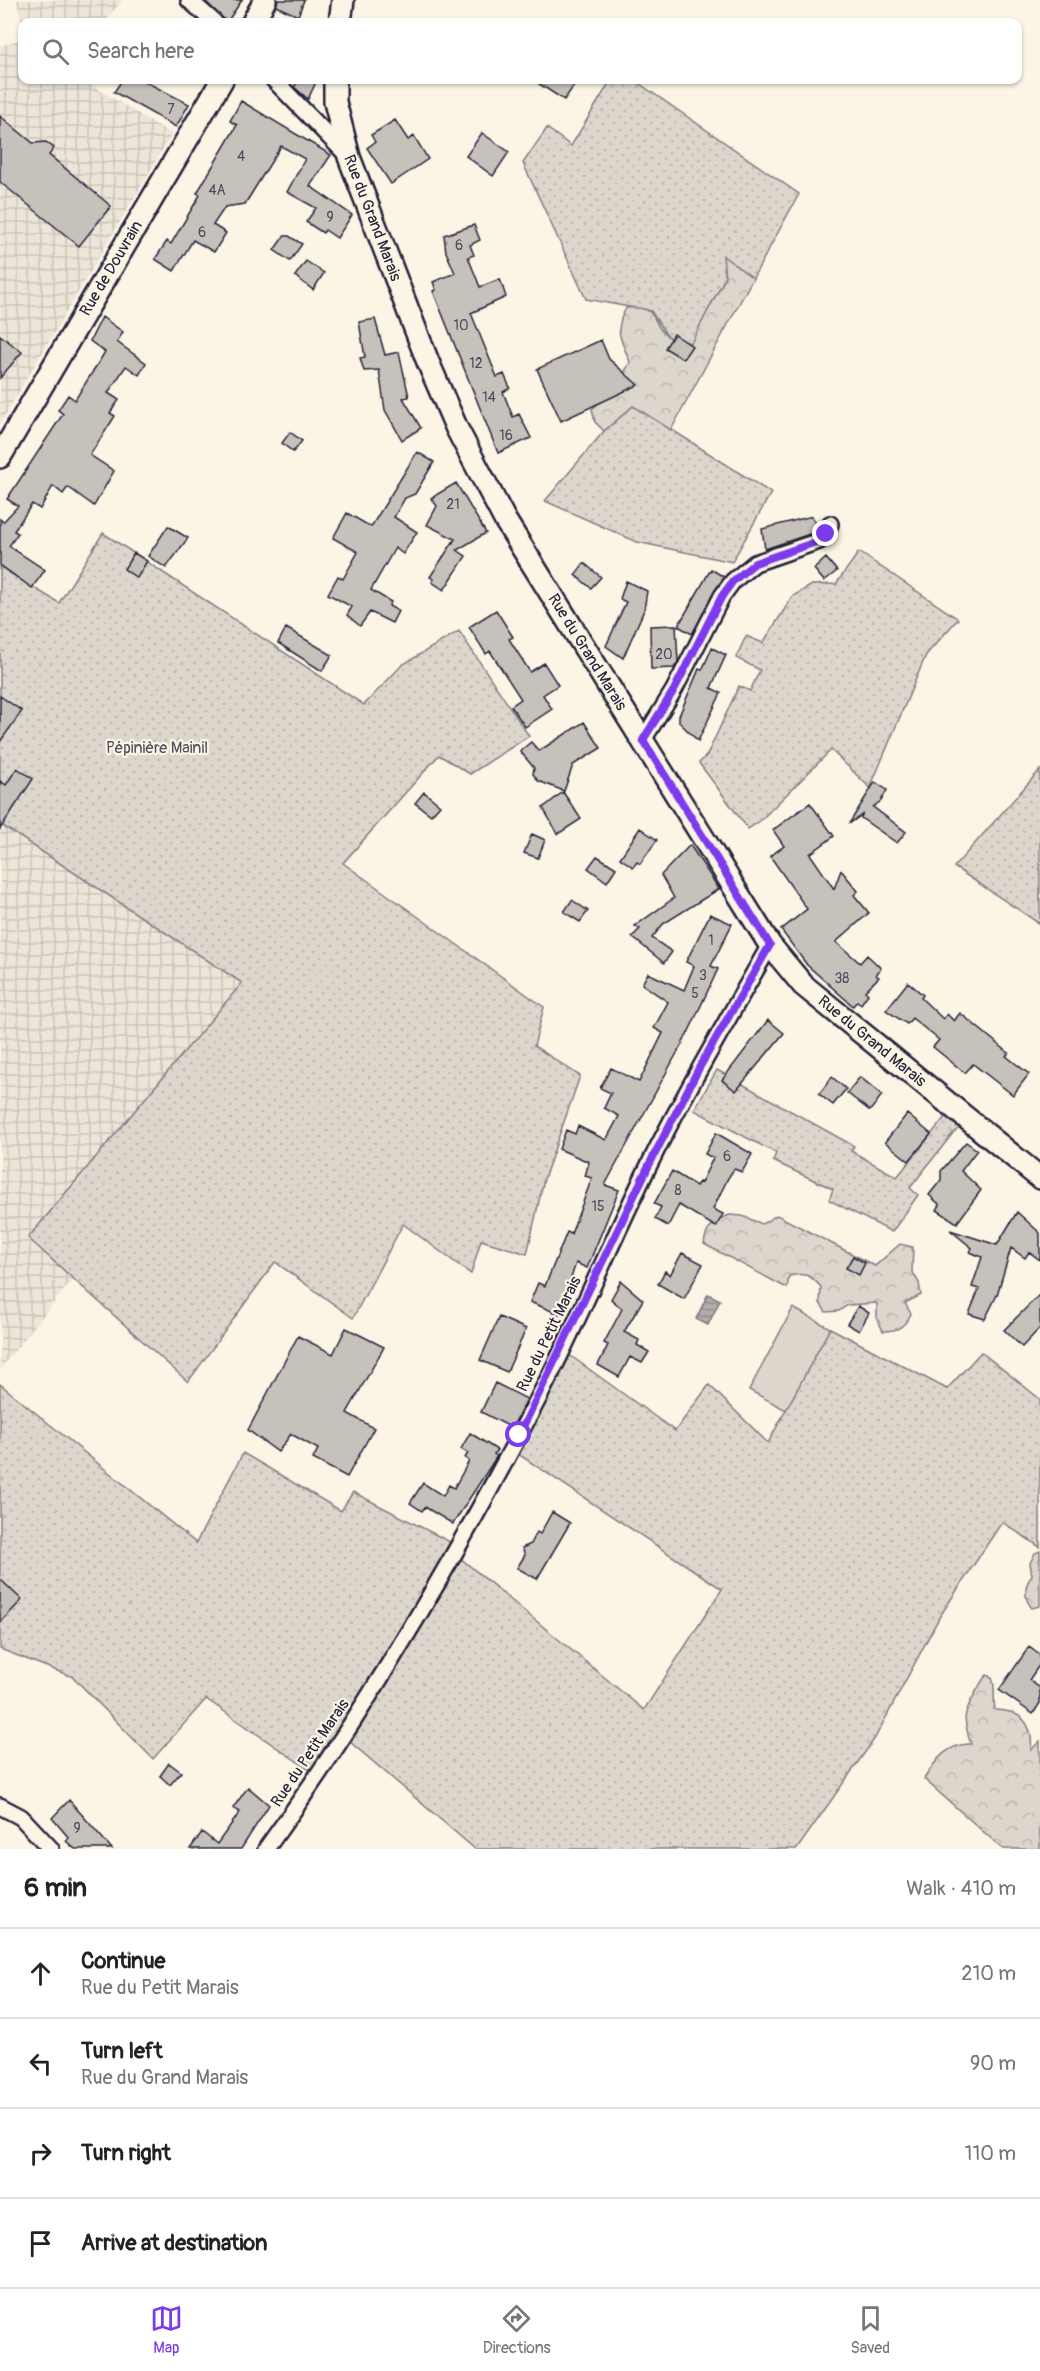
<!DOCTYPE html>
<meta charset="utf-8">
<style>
:root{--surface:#fff;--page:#f2f2f2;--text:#222;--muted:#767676;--line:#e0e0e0;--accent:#7c3aed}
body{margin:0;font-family:Pangolin,sans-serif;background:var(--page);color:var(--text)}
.stop{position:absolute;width:18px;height:18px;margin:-14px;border:4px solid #7c3aed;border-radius:50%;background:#fff}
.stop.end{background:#7c3aed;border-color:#fff;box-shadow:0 2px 6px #0008}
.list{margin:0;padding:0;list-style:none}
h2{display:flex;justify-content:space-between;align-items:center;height:78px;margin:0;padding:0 24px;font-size:26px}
h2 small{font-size:20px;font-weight:400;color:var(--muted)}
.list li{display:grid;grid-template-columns:39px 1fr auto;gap:18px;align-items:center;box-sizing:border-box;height:90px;padding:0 24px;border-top:2px solid var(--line)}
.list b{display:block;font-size:22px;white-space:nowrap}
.list p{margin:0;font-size:20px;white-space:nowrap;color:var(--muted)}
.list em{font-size:20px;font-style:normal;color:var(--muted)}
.icon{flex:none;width:33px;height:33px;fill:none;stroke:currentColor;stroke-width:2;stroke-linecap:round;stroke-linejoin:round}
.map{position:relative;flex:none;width:1040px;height:1849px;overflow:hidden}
.search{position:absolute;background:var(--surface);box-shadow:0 2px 4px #0004;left:18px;right:18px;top:18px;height:66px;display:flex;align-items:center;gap:15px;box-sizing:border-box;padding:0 21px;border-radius:12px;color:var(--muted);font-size:22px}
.sheet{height:438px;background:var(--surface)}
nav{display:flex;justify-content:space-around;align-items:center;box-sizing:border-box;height:84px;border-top:2px solid var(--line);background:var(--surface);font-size:16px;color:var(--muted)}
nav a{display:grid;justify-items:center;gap:3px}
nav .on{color:var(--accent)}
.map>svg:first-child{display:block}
.industrial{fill:url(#industrial-grid)}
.grass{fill:url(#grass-dots);stroke:#7f7c84;stroke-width:1.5}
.forest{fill:url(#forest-crowns);stroke:#7f7c84;stroke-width:1.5}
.park{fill:#dcd6cc;stroke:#7f7c84;stroke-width:1.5}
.water{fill:url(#water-rules);stroke:#78757e;stroke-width:1.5}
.building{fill:#c6c1bb;stroke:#22223b;stroke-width:1.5}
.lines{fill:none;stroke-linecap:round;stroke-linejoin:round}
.street-casing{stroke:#22223b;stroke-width:20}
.secondary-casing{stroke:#22223b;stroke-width:26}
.street{stroke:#fcf5e5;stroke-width:15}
.secondary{stroke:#fcf5e5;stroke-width:21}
.route{stroke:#7c3aed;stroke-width:8}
.labels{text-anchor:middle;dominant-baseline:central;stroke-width:4.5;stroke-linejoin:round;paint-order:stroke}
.number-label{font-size:14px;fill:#4b4a5b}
.street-label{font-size:16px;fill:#22223b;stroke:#fcf5e5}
.park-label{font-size:16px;fill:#504f5f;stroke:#fcf5e5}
</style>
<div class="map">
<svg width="1040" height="1849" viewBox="0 0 1040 1849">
<defs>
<pattern id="industrial-grid" width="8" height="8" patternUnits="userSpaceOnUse" patternTransform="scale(1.5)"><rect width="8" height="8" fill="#ece5d8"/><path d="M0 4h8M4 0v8" fill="none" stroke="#cac4ba"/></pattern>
<pattern id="grass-dots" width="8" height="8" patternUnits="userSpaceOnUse" patternTransform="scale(1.5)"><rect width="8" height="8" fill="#dcd6cc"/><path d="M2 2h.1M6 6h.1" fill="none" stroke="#bcb7b0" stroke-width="1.8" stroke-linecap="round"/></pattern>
<pattern id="forest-crowns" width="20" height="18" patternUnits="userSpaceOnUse" patternTransform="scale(1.5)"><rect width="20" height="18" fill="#dcd6cc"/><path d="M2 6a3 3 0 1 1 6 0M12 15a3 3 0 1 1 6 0" fill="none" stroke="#bcb7b0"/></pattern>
<pattern id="water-rules" width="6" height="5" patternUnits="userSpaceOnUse" patternTransform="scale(1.5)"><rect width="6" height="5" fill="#b2adab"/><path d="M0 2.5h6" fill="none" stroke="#908c8c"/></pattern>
</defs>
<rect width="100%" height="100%" fill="#fcf5e5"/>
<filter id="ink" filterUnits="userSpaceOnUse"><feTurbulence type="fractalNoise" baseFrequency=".0167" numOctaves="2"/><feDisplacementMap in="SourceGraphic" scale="12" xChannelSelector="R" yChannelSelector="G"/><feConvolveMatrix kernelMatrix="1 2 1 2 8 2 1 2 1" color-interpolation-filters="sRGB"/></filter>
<g filter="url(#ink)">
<path class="industrial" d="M 17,0 L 122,0 L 105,22 L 22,22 L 22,25 Z
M 22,39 L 22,80 L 83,80 L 172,134 L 0,424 L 0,46 Z
M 0,824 L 242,983 L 28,1238 L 73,1279 L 0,1369 Z"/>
<path class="grass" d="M 611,80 L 634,80 L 799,194 L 753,278 L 724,257 L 725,278 L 691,344 L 667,336 L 651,311 L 586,299 L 523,163 L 547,128 L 571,146 Z
M 633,405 L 771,493 L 732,562 L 637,542 L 545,501 L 604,431 Z
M 103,533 L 364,705 L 402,665 L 459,631 L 529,736 L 470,774 L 439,755 L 343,863 L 544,1007 L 534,1046 L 580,1076 L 544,1179 L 527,1254 L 481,1240 L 471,1274 L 403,1224 L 353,1318 L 275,1262 L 188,1382 L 28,1238 L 242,983 L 0,824 L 0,567 L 59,603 Z
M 859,552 L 958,619 L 926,655 L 870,788 L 831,750 L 760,821 L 748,829 L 699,763 L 707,755 L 739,686 L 750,691 L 760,670 L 736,658 L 746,636 L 763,643 L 793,596 L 812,585 L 836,584 Z
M 1040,770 L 1040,924 L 954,867 Z
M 717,1070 L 854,1146 L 851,1151 L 897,1177 L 953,1107 L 969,1120 L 953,1133 L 910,1188 L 918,1195 L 892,1232 L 829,1200 L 833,1189 L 773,1161 L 776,1153 L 694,1110 Z
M 830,1328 L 947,1389 L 981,1352 L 1040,1399 L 1040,1547 L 1002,1522 L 940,1616 L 875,1738 L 797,1849 L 475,1849 L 349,1741 L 460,1558 L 644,1710 L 722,1589 L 518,1454 L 568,1354 L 675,1431 L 709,1385 L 768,1443 Z
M 0,1384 L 196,1543 L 243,1453 L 341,1511 L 353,1492 L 452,1543 L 314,1773 L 206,1699 L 153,1759 L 73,1677 L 0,1649 Z"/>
<path class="forest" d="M 723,256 L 753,278 L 671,430 L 633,406 L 604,431 L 595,422 L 592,409 L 615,390 L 630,362 C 621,339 613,331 626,308 C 663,306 648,322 667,336 C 673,340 684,341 691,343 L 725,278 Z
M 730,1215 L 742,1216 L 762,1224 L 777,1215 L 875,1266 L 900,1244 L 913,1247 L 912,1271 L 919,1283 L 921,1295 L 905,1303 L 911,1314 C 904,1327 898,1331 883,1331 L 877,1318 L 877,1303 L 848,1305 L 839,1311 L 826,1312 L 820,1303 L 821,1287 C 811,1275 804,1272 789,1276 L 787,1288 L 704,1244 C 706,1227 715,1220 730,1215 Z
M 1040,1551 L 1040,1606 L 1032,1608 C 1023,1597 1025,1585 1032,1575 L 1030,1563 L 1035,1553 Z
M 987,1675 L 992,1677 C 996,1688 993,1698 995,1710 C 1021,1710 1034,1724 1031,1750 L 1040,1741 L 1040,1849 L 1003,1849 L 924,1779 C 935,1761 947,1743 971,1744 C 962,1717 963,1714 977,1690 C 981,1684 981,1680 987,1675 Z"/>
<path class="park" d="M 793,1308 L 830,1328 L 786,1410 L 749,1390 Z"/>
<path class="water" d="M 708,1294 L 720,1300 L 708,1325 L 696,1319 Z"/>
<path class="building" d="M 204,0 L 242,0 L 227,22 Z
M 278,0 L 304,0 L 298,16 L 276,6 Z
M 122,80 L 142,80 L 189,104 L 176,127 L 114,92 Z
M 299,80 L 317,80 L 308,99 L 294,87 Z
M 533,80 L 578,80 L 564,100 Z
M 241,101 L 331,155 L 310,186 L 352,215 L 337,238 L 325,230 L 323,233 L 306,222 L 316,208 L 287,192 L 305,159 L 281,146 L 245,204 L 225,207 L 213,225 L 226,233 L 214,252 L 193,240 L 174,271 L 155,259 L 167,241 L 171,244 L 200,195 L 197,193 L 237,125 L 230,121 Z
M 0,116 L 33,143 L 46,142 L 54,148 L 49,155 L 111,206 L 79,246 L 0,182 Z
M 395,120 L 408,140 L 414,136 L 428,159 L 391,184 L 367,148 L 375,142 L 371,135 Z
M 482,133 L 509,152 L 493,176 L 466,156 Z
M 474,225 L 480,240 L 470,245 L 474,255 L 468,257 L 480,287 L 500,279 L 506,297 L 471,313 L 497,377 L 504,374 L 510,388 L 503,392 L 513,417 L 519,414 L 531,438 L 498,453 L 433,291 L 436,290 L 433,282 L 455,273 L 446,252 L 444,235 Z
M 284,236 L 289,236 L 302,244 L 290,261 L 274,250 Z
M 306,261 L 324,273 L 313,290 L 295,276 Z
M 102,317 L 123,332 L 117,342 L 146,363 L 139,375 L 126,366 L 108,393 L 119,400 L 110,413 L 115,416 L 90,455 L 114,471 L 94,506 L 68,487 L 63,494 L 53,486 L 40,509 L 32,504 L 14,531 L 18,533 L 9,546 L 45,570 L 32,588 L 0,565 L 0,519 L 3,522 L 18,506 L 7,499 L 63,414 L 58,410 L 68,395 L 75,400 L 105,352 L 90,341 Z
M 375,319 L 385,355 L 399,352 L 409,397 L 403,398 L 421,428 L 402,440 L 385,410 L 379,370 L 364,371 L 360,358 L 365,357 L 359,322 Z
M 674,334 L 692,346 L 683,359 L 665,348 Z
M 0,335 L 22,352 L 0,378 Z
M 601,340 L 609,359 L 638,385 L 561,421 L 537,369 Z
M 290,432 L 302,441 L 293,452 L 282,443 Z
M 417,452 L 434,462 L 415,494 L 405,498 L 394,517 L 417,532 L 403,554 L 395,548 L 371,590 L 391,602 L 389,606 L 398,611 L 392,623 L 370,612 L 360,626 L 347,615 L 352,607 L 328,594 L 338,576 L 343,579 L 358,552 L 333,538 L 347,513 L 371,527 Z
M 456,483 L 486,533 L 457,550 L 466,556 L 444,590 L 432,582 L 434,579 L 430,577 L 455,539 L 427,525 L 437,506 L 431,498 Z
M 812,516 L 818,527 L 810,534 L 765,549 L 762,529 Z
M 168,526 L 188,538 L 166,568 L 148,556 Z
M 134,553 L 147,561 L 137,578 L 124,569 Z
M 826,558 L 837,571 L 824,581 L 814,569 Z
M 584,563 L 601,577 L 591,588 L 575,575 Z
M 711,569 L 724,577 L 692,634 L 678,626 Z
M 626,581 L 647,591 L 644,610 L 623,658 L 606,646 L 626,602 L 620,599 Z
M 496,610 L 513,637 L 509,639 L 530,672 L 544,663 L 558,685 L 543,695 L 552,709 L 525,727 L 511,706 L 521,699 L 490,651 L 486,654 L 469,627 Z
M 676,625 L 678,662 L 674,668 L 651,669 L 650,626 Z
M 286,628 L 332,655 L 322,671 L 278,643 Z
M 712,648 L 726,655 L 711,688 L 721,693 L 698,741 L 679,722 L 679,716 L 699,669 L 702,670 Z
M 0,696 L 22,711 L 0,742 Z
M 584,722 L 601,748 L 573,765 L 564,791 L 538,781 L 533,774 L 534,768 L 520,751 L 531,742 L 539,751 Z
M 17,768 L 33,779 L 0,829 L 0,781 L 6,785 Z
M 875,782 L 887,790 L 881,801 L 873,807 L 906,832 L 897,843 L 861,818 L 862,815 L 849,824 Z
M 424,792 L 440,805 L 431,815 L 415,803 Z
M 563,792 L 581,819 L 558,834 L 543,808 Z
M 810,803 L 834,836 L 810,854 L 834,889 L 841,870 L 858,891 L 854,895 L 869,913 L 836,942 L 860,963 L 867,955 L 881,968 L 876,975 L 879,977 L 865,991 L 868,994 L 861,1004 L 857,1001 L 853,1006 L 807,965 L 781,930 L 807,909 L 770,856 L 784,846 L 773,830 Z
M 640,828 L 657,840 L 640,864 L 637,862 L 633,867 L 620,858 Z
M 532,834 L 545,840 L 538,858 L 524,853 Z
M 690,845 L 719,889 L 663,924 L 652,938 L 672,952 L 664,963 L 632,937 L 640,929 L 635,926 L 674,898 L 661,875 Z
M 597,856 L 616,868 L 607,882 L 588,868 Z
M 572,900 L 588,911 L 580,922 L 564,912 Z
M 710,914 L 732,924 L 711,966 L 718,969 L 689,1031 L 605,1185 L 619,1190 L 587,1268 L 576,1263 L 559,1314 L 530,1302 L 538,1283 L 545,1286 L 567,1232 L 571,1234 L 592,1178 L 585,1176 L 589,1162 L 559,1149 L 566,1130 L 575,1134 L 578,1126 L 606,1140 L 619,1116 L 604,1108 L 611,1093 L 600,1088 L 611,1068 L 639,1082 L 663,1033 L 654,1028 L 668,1002 L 642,984 L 648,973 L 684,990 L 694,966 L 686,962 Z
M 908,982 L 923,995 L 921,998 L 943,1019 L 947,1014 L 954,1021 L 960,1013 L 1009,1053 L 1006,1056 L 1029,1074 L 1013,1095 L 973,1064 L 965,1073 L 933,1047 L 939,1040 L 912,1018 L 907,1024 L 886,1010 Z
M 768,1020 L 784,1033 L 736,1091 L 722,1080 Z
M 832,1077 L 846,1089 L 833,1105 L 819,1094 Z
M 860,1077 L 882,1095 L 870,1111 L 847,1093 Z
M 907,1114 L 931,1134 L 909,1161 L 885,1142 Z
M 716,1133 L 752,1154 L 742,1172 L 734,1169 L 728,1178 L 713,1209 L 723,1214 L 716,1227 L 679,1205 L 668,1226 L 655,1219 L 661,1207 L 654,1204 L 672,1171 L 696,1186 L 699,1182 L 701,1183 L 713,1158 L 705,1154 Z
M 966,1142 L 977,1150 L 961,1171 L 981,1190 L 957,1223 L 937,1210 L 940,1205 L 929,1195 L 941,1180 L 941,1171 Z
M 1017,1212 L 1040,1233 L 1040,1260 L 1029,1252 L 1025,1258 L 1011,1248 L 997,1295 L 985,1319 L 969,1314 L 979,1289 L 972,1287 L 982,1257 L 970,1252 L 972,1248 L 950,1230 L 997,1245 Z
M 682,1253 L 703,1264 L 684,1299 L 658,1284 L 665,1271 L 670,1275 Z
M 853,1256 L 865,1263 L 859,1275 L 846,1268 Z
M 621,1281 L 643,1300 L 624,1332 L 639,1340 L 637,1345 L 649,1352 L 642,1363 L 630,1357 L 619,1377 L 598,1365 L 608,1345 L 604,1343 L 622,1309 L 611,1299 Z
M 1040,1294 L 1040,1328 L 1022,1347 L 1004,1330 Z
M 858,1306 L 869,1313 L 859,1331 L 847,1324 Z
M 499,1317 L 526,1329 L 507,1372 L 480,1360 Z
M 346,1328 L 384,1347 L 347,1413 L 374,1428 L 347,1477 L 313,1459 L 318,1449 L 291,1434 L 278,1452 L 248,1430 L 298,1336 L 333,1354 Z
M 495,1383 L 527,1399 L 512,1428 L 481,1412 Z
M 470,1433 L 497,1450 L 494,1454 L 497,1456 L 453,1524 L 425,1507 L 422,1511 L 410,1503 L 423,1483 L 443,1496 L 449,1485 L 454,1488 L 469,1461 L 465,1458 L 468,1453 L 461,1449 Z
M 552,1512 L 570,1523 L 537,1579 L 517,1568 L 525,1555 L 522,1548 L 531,1544 L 537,1532 L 540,1534 Z
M 0,1579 L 22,1600 L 0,1623 Z
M 1029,1647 L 1040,1655 L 1040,1664 L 1029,1680 L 1040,1688 L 1040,1703 L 1033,1714 L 999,1690 Z
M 169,1763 L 181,1772 L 170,1785 L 160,1776 Z
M 248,1787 L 269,1805 L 241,1849 L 190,1849 L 202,1832 L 217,1844 L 240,1812 L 233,1808 Z
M 69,1800 L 112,1849 L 75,1849 L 66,1841 L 69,1838 L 52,1818 Z"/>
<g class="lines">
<g class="street-casing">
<path id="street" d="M 189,0 L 214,22
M 274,80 L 347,155
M 643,740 L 674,690 L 722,596 L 733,581 L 755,563 L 819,541 L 826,534 L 830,524
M 0,1806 L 21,1817 L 51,1849
M 266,1849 C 369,1707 457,1555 538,1399 C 577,1324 610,1245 647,1169 C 685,1092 728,1019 770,945"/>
</g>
<g class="secondary-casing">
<g id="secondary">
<path d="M 253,22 L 265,0"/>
<path d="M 340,22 L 343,0"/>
<path id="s1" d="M 335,80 L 335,102 L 349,157 L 428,362 L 457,429 L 505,520 L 770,945 L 803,985 L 1040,1178"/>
<path id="s2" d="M 0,457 L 222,80"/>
</g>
</g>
<use href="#street" class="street"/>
<use href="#secondary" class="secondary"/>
</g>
</g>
<g class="lines" filter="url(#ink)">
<path class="route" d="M 519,1435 L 647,1169 L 699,1068 L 770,945 L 643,740 L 674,690 L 722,596 L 733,581 L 755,563 L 819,541 L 826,534"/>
</g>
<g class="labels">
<g class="number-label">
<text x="171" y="109">7</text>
<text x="241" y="156">4</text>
<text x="217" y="190">4A</text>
<text x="330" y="217">9</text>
<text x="202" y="232">6</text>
<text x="459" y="245">6</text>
<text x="461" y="325">10</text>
<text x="476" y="363">12</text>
<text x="489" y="397">14</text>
<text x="506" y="435">16</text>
<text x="453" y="504">21</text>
<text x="664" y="654">20</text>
<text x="711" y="940">1</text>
<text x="703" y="975">3</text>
<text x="842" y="978">38</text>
<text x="695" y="993">5</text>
<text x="727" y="1156">6</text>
<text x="678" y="1190">8</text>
<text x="598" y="1206">15</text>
<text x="77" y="1828">9</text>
</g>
<g class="street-label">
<text stroke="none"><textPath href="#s1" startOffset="144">Rue du Grand Marais</textPath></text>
<text stroke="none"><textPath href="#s2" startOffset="219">Rue de Douvrain</textPath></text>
<text stroke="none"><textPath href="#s1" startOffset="630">Rue du Grand Marais</textPath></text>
<text stroke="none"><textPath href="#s1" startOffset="1116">Rue du Grand Marais</textPath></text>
<text transform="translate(549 1334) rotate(-64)">Rue du Petit Marais</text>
<text transform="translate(310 1753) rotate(-56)">Rue du Petit Marais</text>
</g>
<g class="park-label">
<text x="157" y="748">Pépinière Mainil</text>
</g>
</g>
</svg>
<div class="stop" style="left:519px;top:1435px"></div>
<div class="stop end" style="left:826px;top:534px"></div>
<div class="search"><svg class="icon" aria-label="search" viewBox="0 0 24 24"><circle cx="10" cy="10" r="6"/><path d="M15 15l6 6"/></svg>Search here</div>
</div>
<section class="sheet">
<h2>6 min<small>Walk · 410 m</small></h2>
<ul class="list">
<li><svg class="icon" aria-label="ahead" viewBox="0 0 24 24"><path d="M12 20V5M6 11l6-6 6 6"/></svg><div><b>Continue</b><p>Rue du Petit Marais</p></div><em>210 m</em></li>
<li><svg class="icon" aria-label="left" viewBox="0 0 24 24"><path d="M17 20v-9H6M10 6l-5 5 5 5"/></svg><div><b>Turn left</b><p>Rue du Grand Marais</p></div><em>90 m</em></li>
<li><svg class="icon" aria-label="right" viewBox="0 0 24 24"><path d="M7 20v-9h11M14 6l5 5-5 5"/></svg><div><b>Turn right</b></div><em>110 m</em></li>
<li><svg class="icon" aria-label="arrive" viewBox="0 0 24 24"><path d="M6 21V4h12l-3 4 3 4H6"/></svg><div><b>Arrive at destination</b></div></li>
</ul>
</section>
<nav>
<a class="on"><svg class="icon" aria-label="map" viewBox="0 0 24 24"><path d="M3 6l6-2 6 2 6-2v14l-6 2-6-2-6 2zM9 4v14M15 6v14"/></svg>Map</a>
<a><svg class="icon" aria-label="directions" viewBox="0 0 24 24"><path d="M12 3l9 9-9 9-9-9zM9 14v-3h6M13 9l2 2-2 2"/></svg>Directions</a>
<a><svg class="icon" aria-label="saved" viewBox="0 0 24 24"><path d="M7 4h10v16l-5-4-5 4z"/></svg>Saved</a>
</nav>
